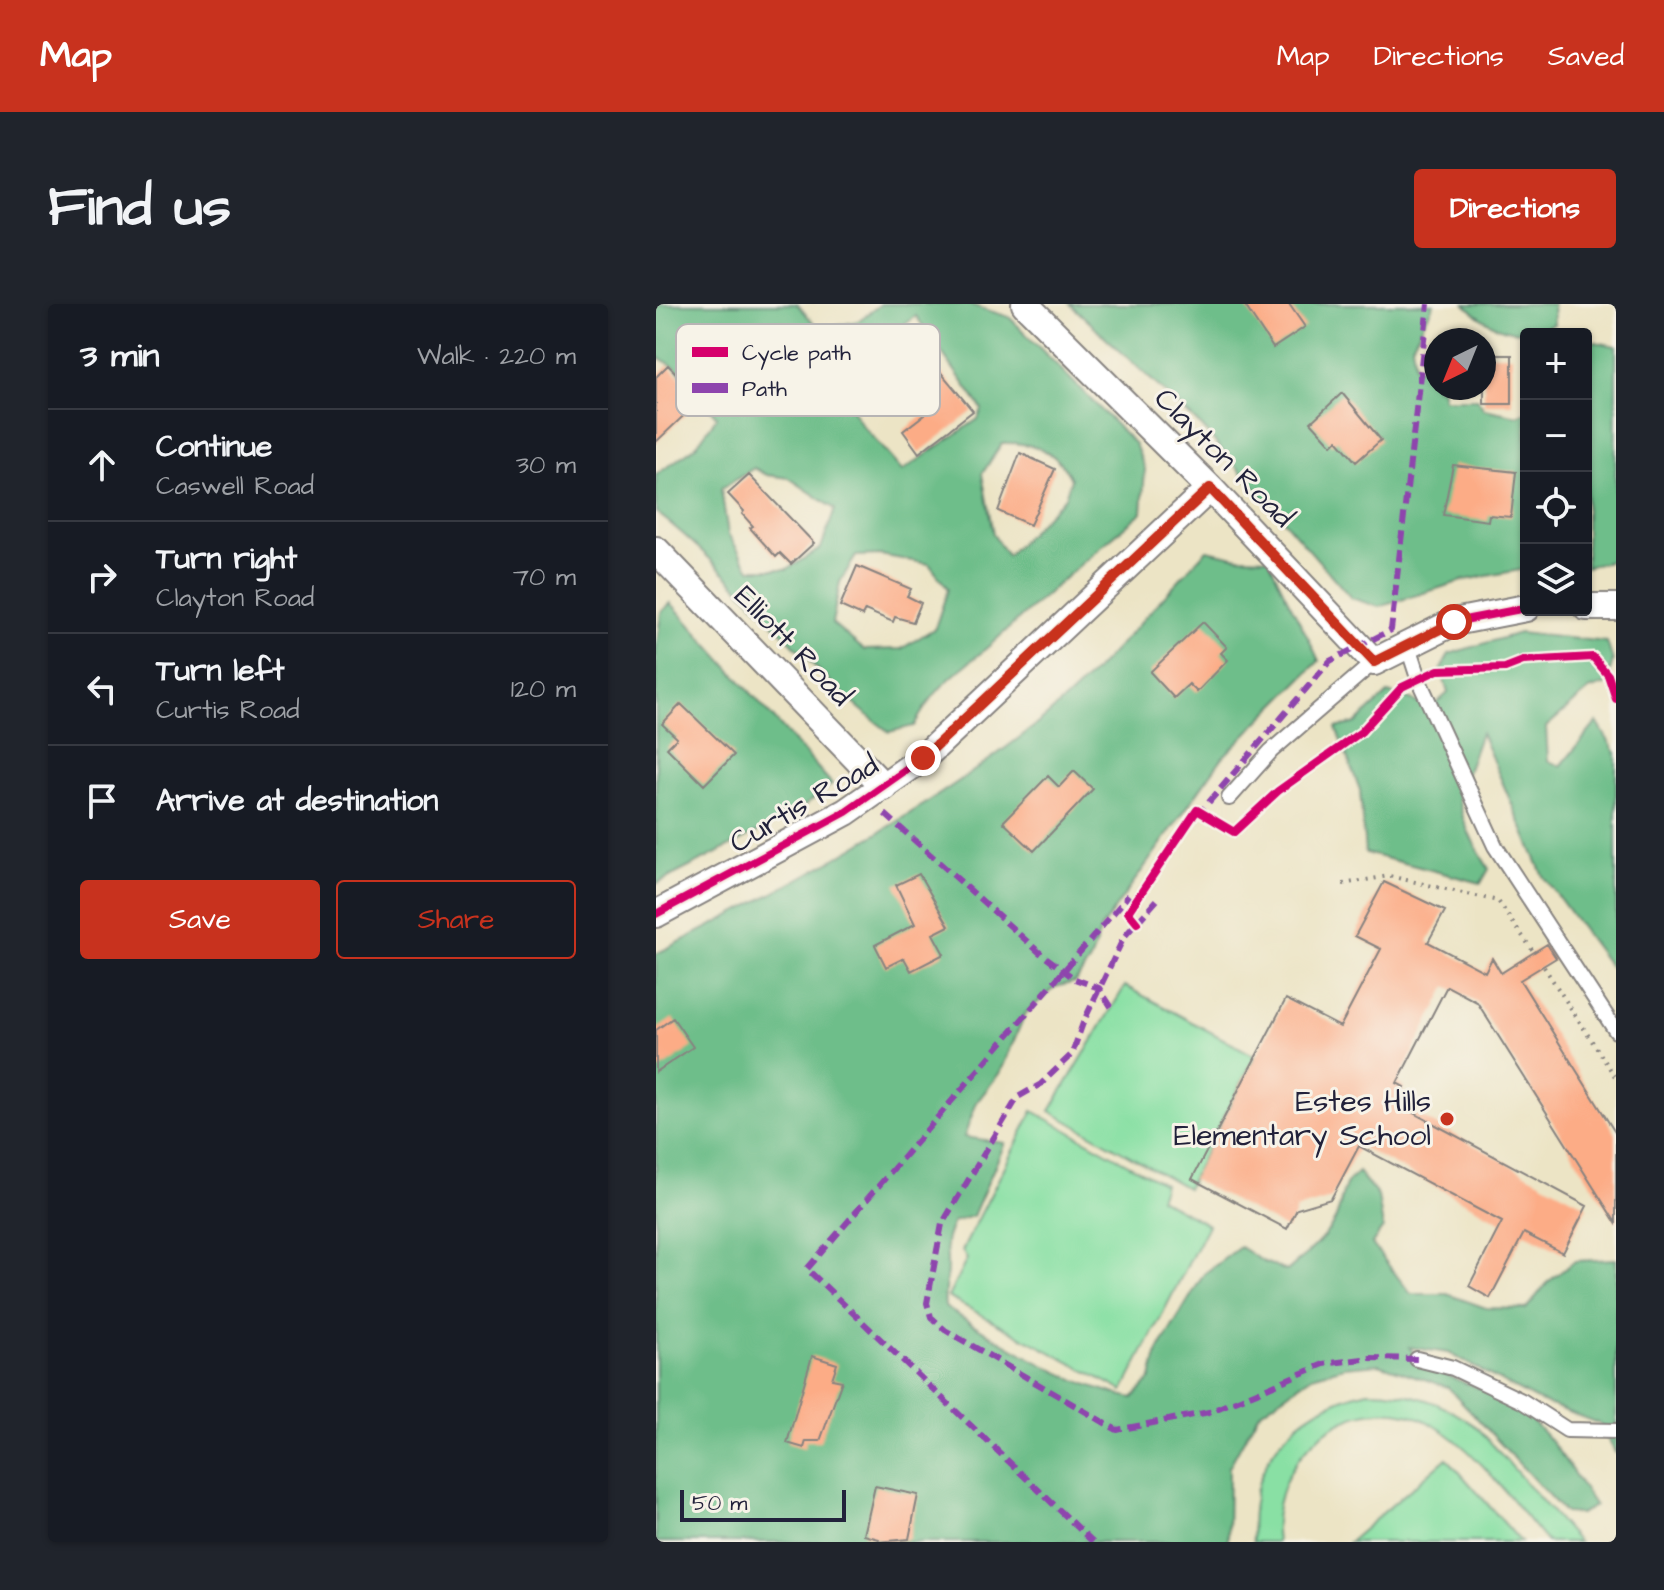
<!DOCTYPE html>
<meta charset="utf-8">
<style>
:root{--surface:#171b24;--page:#20242c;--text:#f1f3f6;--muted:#9ea1a6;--line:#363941;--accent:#c8321e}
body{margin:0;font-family:"Architects Daughter",sans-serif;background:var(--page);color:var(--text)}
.controls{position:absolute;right:24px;top:24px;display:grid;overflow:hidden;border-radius:8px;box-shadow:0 2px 6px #0004}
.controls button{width:72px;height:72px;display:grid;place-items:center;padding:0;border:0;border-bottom:2px solid var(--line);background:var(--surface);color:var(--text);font:40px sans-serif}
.compass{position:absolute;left:768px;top:24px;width:72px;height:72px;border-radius:50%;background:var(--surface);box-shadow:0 2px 6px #0004;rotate:223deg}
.scale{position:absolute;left:24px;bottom:20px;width:166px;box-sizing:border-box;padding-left:8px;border:4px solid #22223b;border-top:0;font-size:22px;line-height:28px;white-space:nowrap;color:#22223b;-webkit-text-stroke:6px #f7f3e8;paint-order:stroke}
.stop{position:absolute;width:24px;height:24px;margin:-18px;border:6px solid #c8321e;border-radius:50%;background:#fff}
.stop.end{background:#c8321e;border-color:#fff;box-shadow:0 2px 8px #0008}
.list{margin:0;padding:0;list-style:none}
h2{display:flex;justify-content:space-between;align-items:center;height:104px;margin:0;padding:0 32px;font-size:34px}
h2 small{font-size:26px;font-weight:400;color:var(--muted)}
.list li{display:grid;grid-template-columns:52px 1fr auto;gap:24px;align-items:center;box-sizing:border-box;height:112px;padding:0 32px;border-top:2px solid var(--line)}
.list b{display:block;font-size:30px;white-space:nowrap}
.list p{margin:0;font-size:26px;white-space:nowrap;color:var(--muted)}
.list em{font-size:26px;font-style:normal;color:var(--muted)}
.actions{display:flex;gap:16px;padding:24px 32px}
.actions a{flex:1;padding:18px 0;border:2px solid var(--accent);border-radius:8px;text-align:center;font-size:28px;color:var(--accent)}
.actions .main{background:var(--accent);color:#fff}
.icon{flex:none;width:44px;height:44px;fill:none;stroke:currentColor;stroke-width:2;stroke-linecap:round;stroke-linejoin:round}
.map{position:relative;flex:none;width:960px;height:1238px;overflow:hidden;border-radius:8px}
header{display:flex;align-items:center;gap:48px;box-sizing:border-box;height:112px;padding:0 40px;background:var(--accent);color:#fff}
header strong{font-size:38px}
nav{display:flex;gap:44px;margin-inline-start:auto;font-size:28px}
.intro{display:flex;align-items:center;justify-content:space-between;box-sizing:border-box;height:192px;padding:0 48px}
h1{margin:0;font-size:56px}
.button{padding:20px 36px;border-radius:8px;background:var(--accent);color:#fff;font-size:28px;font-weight:700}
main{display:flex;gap:48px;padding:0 48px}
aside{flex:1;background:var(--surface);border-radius:8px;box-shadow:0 2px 6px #0004}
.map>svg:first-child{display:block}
.green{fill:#89e0a4;stroke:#568170;stroke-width:2}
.forest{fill:#6ebe8a;stroke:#487062;stroke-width:2;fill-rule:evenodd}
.building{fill:#fcac86}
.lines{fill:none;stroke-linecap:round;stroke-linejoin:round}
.service-casing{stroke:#878380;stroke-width:18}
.minor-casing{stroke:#878380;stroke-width:30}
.path{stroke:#878380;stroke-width:4;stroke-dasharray:2 6;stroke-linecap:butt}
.service{stroke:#fff;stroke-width:14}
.minor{stroke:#fff;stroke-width:26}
.quiet{stroke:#8e44ad;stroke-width:6;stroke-dasharray:12 6;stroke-linecap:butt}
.cycleway-casing{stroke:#f7f3e8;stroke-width:13}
.cycleway{stroke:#d6006c;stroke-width:8}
.route{stroke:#c8321e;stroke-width:10}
.poi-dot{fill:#c8321e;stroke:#f7f3e8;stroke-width:3}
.labels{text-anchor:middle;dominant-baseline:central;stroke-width:6;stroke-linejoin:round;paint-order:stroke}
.street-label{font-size:30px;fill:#22223b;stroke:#f7f3e8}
.poi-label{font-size:30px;fill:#22223b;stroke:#f7f3e8;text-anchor:end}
.key{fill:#f7f3e8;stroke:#b7b4b4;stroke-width:2}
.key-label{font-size:22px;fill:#22223b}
</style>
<header>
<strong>Map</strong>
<nav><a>Map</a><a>Directions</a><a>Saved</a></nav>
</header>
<div class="intro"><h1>Find us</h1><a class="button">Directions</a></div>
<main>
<aside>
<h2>3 min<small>Walk · 220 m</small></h2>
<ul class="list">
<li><svg class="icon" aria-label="ahead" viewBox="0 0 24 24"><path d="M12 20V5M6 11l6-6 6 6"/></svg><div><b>Continue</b><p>Caswell Road</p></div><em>30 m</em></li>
<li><svg class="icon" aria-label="right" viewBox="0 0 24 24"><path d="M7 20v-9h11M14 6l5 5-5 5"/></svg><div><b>Turn right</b><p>Clayton Road</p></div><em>70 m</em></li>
<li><svg class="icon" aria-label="left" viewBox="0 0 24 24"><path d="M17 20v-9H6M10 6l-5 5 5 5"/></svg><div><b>Turn left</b><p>Curtis Road</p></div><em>120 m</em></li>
<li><svg class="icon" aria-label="arrive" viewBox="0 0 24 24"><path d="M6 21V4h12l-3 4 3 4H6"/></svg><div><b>Arrive at destination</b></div></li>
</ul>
<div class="actions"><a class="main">Save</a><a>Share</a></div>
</aside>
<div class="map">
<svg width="960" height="1238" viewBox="0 0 960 1238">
<rect width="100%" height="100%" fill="#f7f3e8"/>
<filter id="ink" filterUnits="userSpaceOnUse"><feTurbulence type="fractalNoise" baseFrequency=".0125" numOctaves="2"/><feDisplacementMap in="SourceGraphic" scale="16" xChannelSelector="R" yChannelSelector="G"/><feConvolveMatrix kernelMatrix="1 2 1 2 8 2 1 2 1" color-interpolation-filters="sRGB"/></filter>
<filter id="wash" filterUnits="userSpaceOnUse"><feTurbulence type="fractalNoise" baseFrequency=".006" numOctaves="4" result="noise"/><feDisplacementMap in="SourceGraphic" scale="32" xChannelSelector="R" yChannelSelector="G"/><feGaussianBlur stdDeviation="1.8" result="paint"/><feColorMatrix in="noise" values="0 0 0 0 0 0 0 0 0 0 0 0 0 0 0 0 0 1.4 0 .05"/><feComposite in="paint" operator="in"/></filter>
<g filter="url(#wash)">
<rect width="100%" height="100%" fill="#ece4c5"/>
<path class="green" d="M 469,682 L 599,752 L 531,884 L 394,807 Z
M 377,807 L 508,880 L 503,894 L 552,921 L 467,1087 L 292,993 L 311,955 L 306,947 Z
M 712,1087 C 756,1087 786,1098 821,1123 L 922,1238 L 891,1238 C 856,1198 823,1147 776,1120 C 697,1076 609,1156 621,1238 L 597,1238 C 590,1158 636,1105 712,1087 Z
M 791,1154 L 865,1238 L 693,1238 Z"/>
<path class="forest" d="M 0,0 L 141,0 L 164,26 L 202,17 L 225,0 L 312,0 L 353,13 L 479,140 L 489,165 L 486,208 C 437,249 389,291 342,334 C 305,368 283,375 258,422 L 233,428 C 147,364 85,273 0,208 L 0,171 L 39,143 L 61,113 L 19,63 L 0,52 ZM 260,12 L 326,105 L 322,115 L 246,167 L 206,121 L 184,87 L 188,66 ZM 346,139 C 377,138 401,146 415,175 L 409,193 L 351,252 L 337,230 L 326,170 ZM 98,164 L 111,171 L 133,174 L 179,205 L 165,244 L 131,265 L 94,265 L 72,230 L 65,185 ZM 224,251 L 273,260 L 292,285 L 279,324 L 245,345 L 208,346 L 176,319 L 184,278 L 200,252 Z
M 414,0 L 778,0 L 756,41 L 759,62 L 780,71 L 780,84 L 785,84 L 787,95 L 821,95 L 828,105 L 862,112 L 870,108 L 870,265 L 809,276 L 723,303 L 695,294 L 547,124 Z
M 809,0 L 897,0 L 898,20 C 864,36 836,27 809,0 Z
M 930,36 L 960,42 L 959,237 L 955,257 L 930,263 Z
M 551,246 L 583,253 L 613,254 C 626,291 648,321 663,357 L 567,453 L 445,624 L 434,657 L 419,678 L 399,683 L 369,710 L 345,767 L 321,798 L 308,833 L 349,839 L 317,912 L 297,918 C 285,946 292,938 291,963 C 291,977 287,988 289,1003 C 347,1039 409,1080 477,1094 L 495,1075 L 502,1047 L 548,970 L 584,943 L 608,958 L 631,967 C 648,952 670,935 680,914 C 689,892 682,885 702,868 L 722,892 L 727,924 L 716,940 L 755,990 L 791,990 L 830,1004 L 870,1005 L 892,978 L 919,957 L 960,955 L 960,1150 L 944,1120 L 879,1095 L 792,1049 L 753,1043 C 776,1077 826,1078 858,1102 C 894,1127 915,1166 939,1202 L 924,1210 L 909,1209 L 792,1083 L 723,1060 L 688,1063 L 656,1072 L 602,1110 L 573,1163 L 572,1238 L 0,1238 L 0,650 C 131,584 260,514 376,424 C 441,373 494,305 551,246 Z
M 15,299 L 176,480 L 141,508 L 0,580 L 0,347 L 5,308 Z
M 863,329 L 951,338 L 957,357 L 951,380 L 933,386 L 890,423 L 892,457 L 905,462 L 941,418 L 960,449 L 960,671 L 887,572 L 825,429 L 810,471 L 801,477 C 801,510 816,538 833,565 L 825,579 L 709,549 L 704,486 L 680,424 L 700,419 L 732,389 L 776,403 L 792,389 L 785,366 L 793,350 Z"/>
<g id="blocks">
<path class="building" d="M 588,0 L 633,0 L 649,23 L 617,44 Z
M 260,26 L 277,49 L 272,53 L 317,107 L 263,149 L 247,127 L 269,110 L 245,79 L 228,92 L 208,66 Z
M 828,51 L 856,51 L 856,100 L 828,100 Z
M 12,61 L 29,78 L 23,83 L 40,100 L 0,138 L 0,73 Z
M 686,89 L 725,136 L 700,158 L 681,136 L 676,141 L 655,118 Z
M 364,149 L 399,165 L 374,221 L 342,207 Z
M 797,161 L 860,168 L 855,213 L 833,211 L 832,217 L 787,211 Z
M 93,171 L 158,239 L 135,260 L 124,249 L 120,253 L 94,224 L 97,222 L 86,210 L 88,207 L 72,190 Z
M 201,262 L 255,285 L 251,292 L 265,299 L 257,318 L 239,313 L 237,318 L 209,306 L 206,312 L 184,302 Z
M 547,318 L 571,343 L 565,349 L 572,356 L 541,388 L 533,380 L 518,394 L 494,368 Z
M 25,400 L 78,451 L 48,481 L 11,444 L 21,434 L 6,420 Z
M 418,467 L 437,485 L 378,547 L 347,518 L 392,472 L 403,483 Z
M 263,570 L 293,622 L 277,630 L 288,650 L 255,667 L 248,654 L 230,663 L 219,641 L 259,620 L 240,581 Z
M 728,578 L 789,607 L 772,638 L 829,668 L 836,654 L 845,669 L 891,640 L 900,654 L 864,676 L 960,830 L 960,919 L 821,698 L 791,682 L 741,779 L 748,783 L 739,799 L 931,902 L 907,949 L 868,929 L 834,994 L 813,982 L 846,918 L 703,842 L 675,895 L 641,905 L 631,925 L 536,875 L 630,695 L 684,723 L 725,645 L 699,632 Z
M 17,714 L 37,743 L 0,768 L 0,726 Z
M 156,1052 L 181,1060 L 176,1075 L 186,1077 L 164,1137 L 150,1137 L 148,1144 L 131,1139 Z
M 219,1182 L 262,1191 L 253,1235 L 222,1238 L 223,1235 L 208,1231 Z"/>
</g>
</g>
<g filter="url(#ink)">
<use href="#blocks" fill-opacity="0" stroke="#878380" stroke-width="2"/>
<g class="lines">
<g class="service-casing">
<path id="service" d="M 751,340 L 763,377 L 839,542 L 960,727
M 573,494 L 615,447 L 718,358
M 761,1055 L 797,1064 L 866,1097 L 911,1126 L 960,1127"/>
</g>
<g class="minor-casing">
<path id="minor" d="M 369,0 L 554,184 L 718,358 L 798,318 L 870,304
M 0,246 L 228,483
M 930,303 L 960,303
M 0,610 L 190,508 L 267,454 L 554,184"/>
</g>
<path class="path" d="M 687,580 L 733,572 L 842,597 L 877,647
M 888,663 L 960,774"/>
<use href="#service" class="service"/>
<use href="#minor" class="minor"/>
<path class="quiet" d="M 229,510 L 383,648 L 419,675 L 443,684 L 456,704
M 541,512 L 674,357 L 735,326 L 772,0
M 501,596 L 468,633 L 427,719 L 416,750 L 385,780 L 362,793 L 286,920 L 271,999 L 275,1013 L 289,1026 L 461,1126 L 553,1108 L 668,1060 L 714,1054 L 761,1055
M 437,1238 L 151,965 L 473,591"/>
<g class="cycleway-casing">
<path id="cycleway" d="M 0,610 L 190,508 L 267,454 L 554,184 L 718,358 L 798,318 L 870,304
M 481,619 L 472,608 L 541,506 L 578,528 L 622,487 L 705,428 L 746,383 L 782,366 L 849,364 L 867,357 L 937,353 L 952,371 L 960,395"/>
</g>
<use href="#cycleway" class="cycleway"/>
</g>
</g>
<g class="lines" filter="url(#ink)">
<path class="route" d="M 267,454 L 554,184 L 718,358 L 798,318"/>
</g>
<circle class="poi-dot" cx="791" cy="815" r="8"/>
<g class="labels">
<g class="street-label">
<text transform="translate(568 154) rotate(45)">Clayton Road</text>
<text transform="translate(137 342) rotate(46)">Elliott Road</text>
<text transform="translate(148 500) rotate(-30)">Curtis Road</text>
</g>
<g class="poi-label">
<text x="775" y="798">Estes Hills<tspan x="775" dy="34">Elementary School</tspan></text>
</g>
</g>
<rect x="20" y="20" width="264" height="92" rx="12" class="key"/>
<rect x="36" y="43" width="36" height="10" fill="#d6006c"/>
<rect x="36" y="79" width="36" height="10" fill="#8e44ad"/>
<g class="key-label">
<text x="86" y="56">Cycle path</text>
<text x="86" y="92">Path</text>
</g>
</svg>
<div class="controls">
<button>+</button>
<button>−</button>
<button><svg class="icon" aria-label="locate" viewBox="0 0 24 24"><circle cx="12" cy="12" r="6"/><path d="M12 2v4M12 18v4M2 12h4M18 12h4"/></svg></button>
<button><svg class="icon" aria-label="layers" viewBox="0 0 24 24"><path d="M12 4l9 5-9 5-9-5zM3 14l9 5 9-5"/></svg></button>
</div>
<svg class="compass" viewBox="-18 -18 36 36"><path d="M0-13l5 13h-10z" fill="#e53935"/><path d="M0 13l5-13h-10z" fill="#9ea1a6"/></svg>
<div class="scale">50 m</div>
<div class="stop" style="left:798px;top:318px"></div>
<div class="stop end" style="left:267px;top:454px"></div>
</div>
</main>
